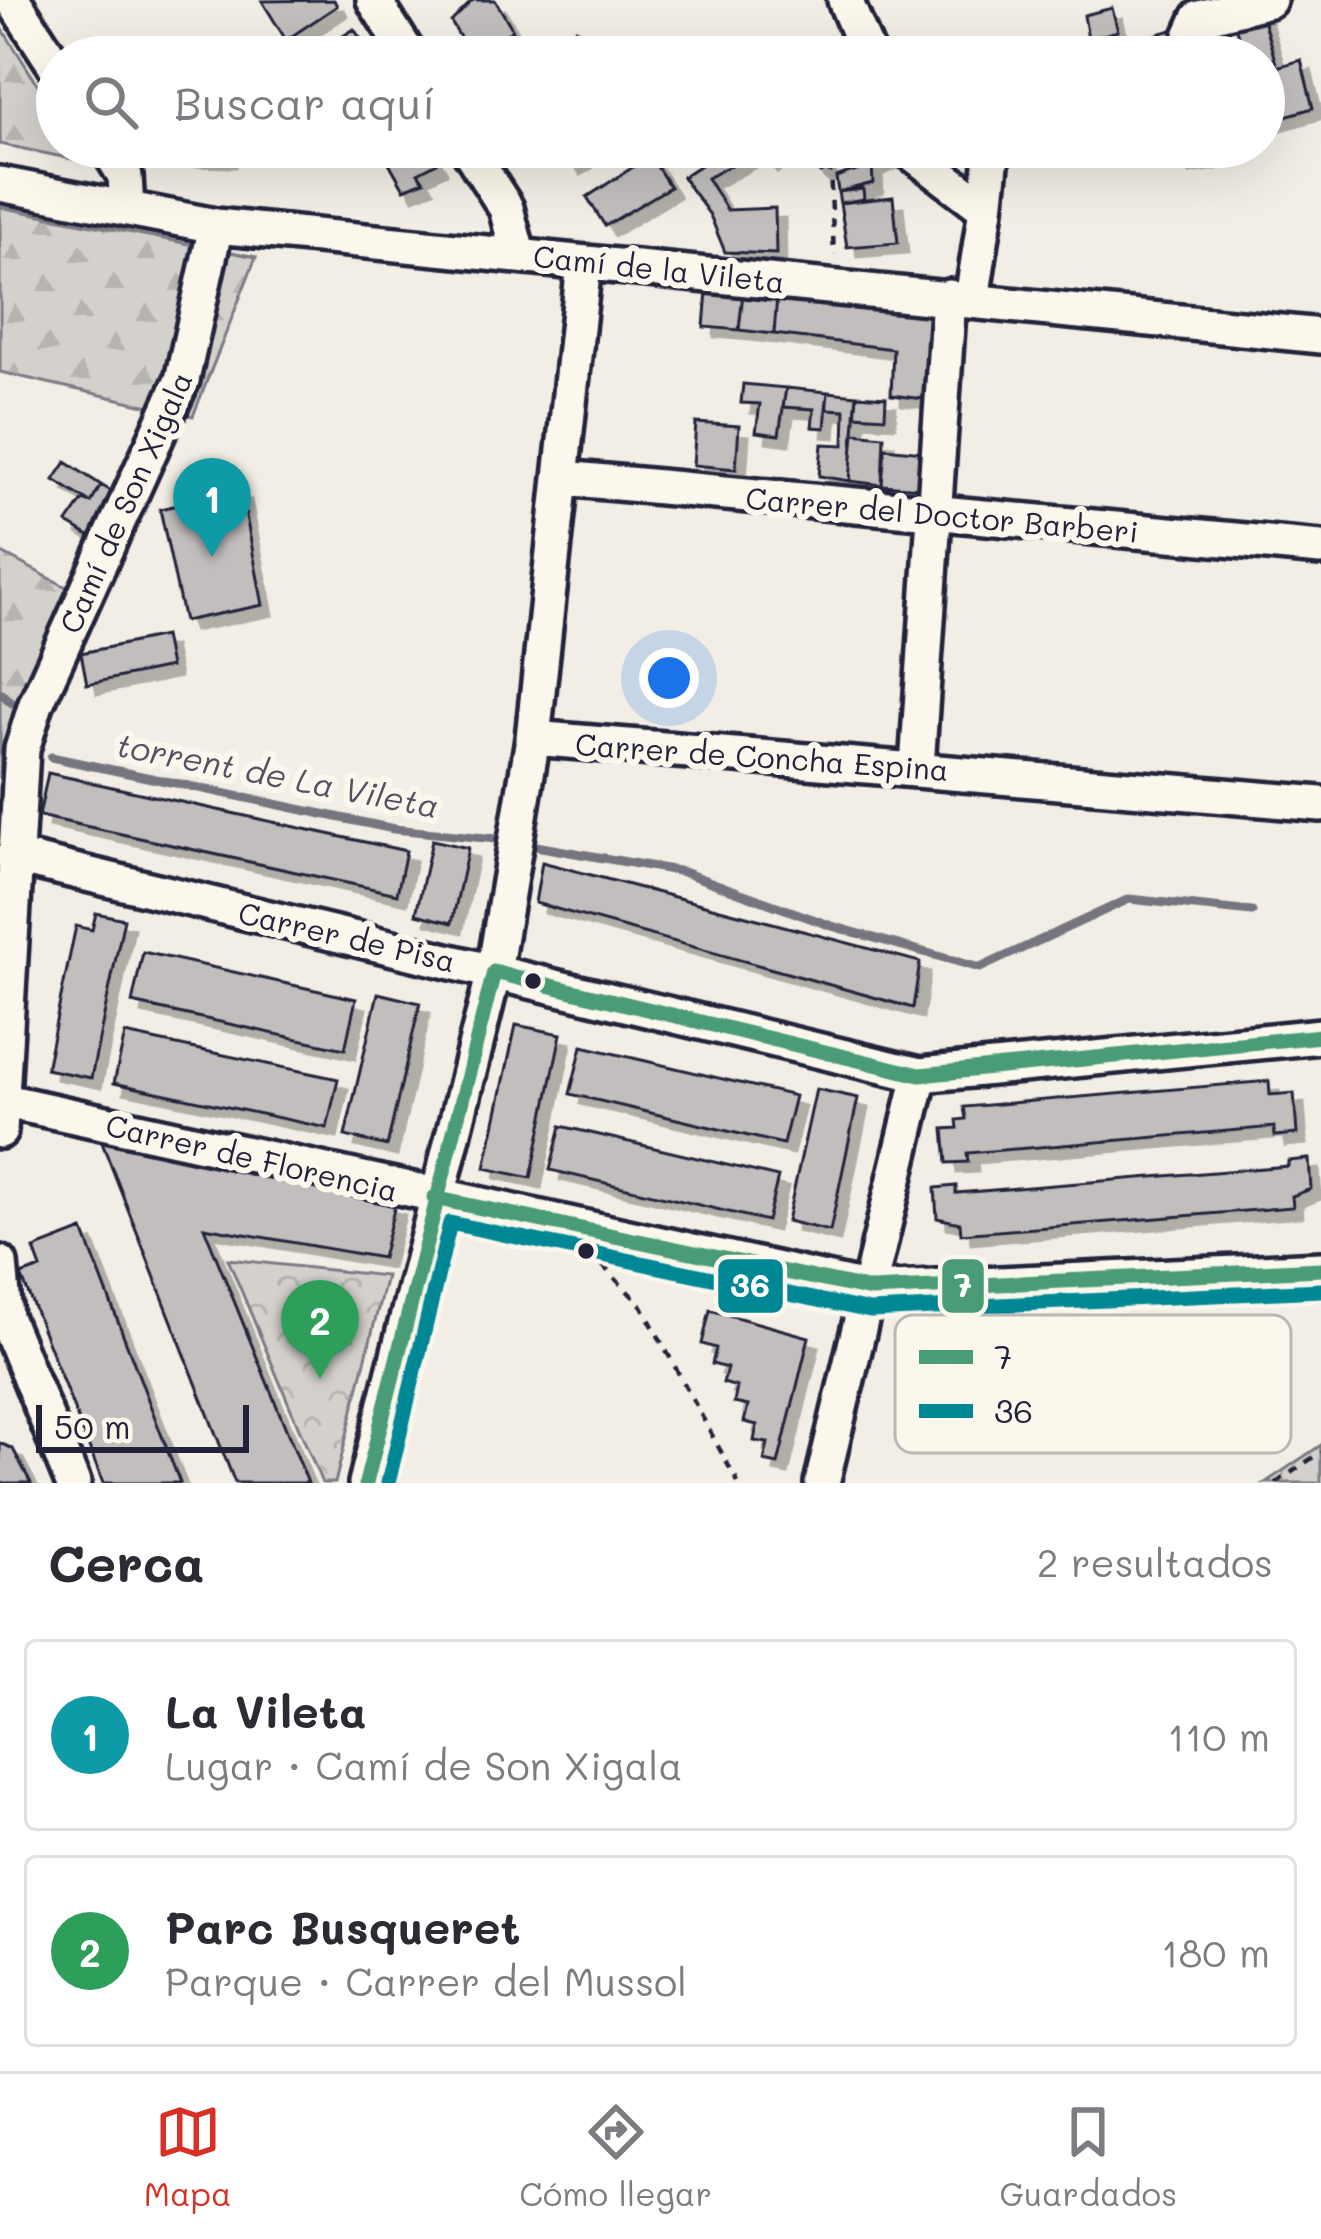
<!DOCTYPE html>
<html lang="es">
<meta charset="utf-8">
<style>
:root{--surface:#fff;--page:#f7f7f7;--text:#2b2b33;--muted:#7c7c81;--line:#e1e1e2;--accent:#d93025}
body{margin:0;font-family:Mali,sans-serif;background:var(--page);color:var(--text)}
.scale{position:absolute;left:36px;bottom:30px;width:213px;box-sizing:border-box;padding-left:12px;border:6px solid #22223b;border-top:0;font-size:33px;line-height:42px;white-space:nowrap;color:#22223b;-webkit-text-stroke:9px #fbf7ec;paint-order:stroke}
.you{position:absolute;left:669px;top:678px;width:42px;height:42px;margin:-30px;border:9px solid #fff;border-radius:50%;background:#1a73e8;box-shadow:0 0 0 18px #1a73e833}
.badge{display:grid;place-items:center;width:78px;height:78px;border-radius:50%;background:var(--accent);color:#fff;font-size:39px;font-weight:700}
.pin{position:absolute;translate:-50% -99px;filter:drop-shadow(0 3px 6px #0008)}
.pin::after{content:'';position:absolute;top:63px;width:42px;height:36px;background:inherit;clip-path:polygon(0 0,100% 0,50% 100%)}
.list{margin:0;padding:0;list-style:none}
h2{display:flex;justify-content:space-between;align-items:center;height:156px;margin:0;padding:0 48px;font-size:51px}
h2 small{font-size:39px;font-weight:400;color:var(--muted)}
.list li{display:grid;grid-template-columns:78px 1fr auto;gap:36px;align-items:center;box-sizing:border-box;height:192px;margin:0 24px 24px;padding:0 24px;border:3px solid var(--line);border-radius:12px}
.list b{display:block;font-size:45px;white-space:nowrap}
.list p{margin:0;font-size:39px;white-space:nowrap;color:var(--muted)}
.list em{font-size:39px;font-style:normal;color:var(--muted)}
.icon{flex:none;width:66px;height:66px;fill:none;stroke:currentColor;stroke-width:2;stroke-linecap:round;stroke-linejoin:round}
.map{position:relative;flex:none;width:1321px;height:1483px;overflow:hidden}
.search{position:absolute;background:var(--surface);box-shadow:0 12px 48px #0002;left:36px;right:36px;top:36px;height:132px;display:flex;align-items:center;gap:30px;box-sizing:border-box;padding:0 42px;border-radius:66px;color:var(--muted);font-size:45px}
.sheet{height:588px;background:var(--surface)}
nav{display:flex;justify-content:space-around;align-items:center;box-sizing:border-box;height:168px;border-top:3px solid var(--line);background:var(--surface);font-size:33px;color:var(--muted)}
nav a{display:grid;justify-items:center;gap:6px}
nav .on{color:var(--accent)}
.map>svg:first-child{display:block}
.forest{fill:url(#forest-firs);stroke:#7b7a84;stroke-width:3}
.park{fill:url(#park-crowns);stroke:#7b7a84;stroke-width:3}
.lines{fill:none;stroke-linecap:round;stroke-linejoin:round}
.stream{stroke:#76747f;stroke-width:9}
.building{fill:#c2bebe;stroke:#22223b;stroke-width:3;filter:url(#shadow)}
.street-casing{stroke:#22223b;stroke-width:42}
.path{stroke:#22223b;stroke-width:4.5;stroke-dasharray:9 9;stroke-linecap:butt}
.street{stroke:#fbf7ec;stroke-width:33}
.bus-1-casing{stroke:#fbf7ec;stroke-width:24}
.bus-2-casing{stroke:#fbf7ec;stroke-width:24}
.bus-1{stroke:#499c75;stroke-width:15}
.bus-2{stroke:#008795;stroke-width:15}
.bus-dot{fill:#22223b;stroke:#fbf7ec;stroke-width:4.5}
.labels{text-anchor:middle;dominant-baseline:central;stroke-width:12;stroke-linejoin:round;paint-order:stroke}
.street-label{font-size:30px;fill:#22223b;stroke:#fbf7ec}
.water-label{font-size:33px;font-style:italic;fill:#535263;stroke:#fbf7ec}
.key{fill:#fbf7ec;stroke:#bab7b7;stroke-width:3}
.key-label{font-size:33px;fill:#22223b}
.line-badge{stroke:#fbf7ec;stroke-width:4.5}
.badge-label{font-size:33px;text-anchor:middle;font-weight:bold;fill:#fff}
</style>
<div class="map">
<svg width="1321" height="1483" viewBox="0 0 1321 1483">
<defs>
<pattern id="forest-firs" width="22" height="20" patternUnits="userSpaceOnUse" patternTransform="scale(3)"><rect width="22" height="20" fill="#d4d1cc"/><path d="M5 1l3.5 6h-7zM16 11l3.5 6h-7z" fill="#b6b3b0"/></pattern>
<pattern id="park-crowns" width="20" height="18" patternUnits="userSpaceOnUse" patternTransform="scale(3)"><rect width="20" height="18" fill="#d4d1cc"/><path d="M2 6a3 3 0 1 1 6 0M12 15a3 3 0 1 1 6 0" fill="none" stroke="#b6b3b0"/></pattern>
<filter id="shadow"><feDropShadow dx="10" dy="10" stdDeviation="0" flood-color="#0004"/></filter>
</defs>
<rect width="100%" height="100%" fill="#f2eee5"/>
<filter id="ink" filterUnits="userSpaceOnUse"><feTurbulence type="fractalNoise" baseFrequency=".00833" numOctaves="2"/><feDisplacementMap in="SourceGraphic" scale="24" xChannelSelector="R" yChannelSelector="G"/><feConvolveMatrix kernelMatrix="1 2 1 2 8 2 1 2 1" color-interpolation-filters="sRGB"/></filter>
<g filter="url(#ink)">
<path class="forest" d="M 0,25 L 57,115 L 57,147 L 77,147 L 87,162 L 0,144 Z
M 0,207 L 256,257 L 193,416 L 0,372 Z
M 0,552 L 72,590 L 9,731 L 0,870 Z"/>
<path class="park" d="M 228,1259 L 386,1276 L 335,1483 L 322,1483 Z
M 1321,1445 L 1321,1483 L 1265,1483 Z"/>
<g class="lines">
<path class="stream" d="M 0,692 L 12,703
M 51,757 L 394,829 L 496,839 L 683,872 L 832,926 L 980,968 L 1129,899 L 1252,912"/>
</g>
<path class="building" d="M 334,0 L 337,6 L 286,40 L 262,1 Z
M 473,0 L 495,0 L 513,30 L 471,56 L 451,22 Z
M 1112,8 L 1118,31 L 1088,39 L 1084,15 Z
M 1261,12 L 1277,67 L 1301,60 L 1313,108 L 1265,122 L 1264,57 L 1245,57 L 1233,20 Z
M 354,29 L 373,57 L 310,57 Z
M 576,29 L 595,57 L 530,57 Z
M 1175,29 L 1181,52 L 1115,57 L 1113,47 Z
M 170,41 L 180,57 L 145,57 Z
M 170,147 L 226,147 L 226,157 L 176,156 Z
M 380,147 L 427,147 L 437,163 L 418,173 L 424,181 L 404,189 Z
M 559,147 L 599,147 L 571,165 Z
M 728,147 L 740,147 L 746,157 L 707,178 L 727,210 L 775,208 L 776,254 L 725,252 L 710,215 L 682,177 Z
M 756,147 L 792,147 L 767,163 Z
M 809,147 L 826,147 L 826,170 L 820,173 L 812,165 L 817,162 Z
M 844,147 L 898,147 L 900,153 L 854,172 Z
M 1186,147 L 1202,147 L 1206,159 L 1180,163 L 1176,153 Z
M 650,156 L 670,187 L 605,226 L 587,197 Z
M 872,164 L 873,183 L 838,192 L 836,177 Z
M 863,189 L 864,199 L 840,203 L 838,192 Z
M 893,197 L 898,243 L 847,247 L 840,203 Z
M 707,291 L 743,293 L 739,330 L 704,327 Z
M 743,293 L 777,296 L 774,334 L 739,330 Z
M 777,296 L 930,308 L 940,323 L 932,400 L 891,395 L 893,349 L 774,334 Z
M 743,384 L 786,388 L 779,435 L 756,432 L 760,404 L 741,403 Z
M 786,388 L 828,392 L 825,428 L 812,427 L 814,409 L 783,407 Z
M 828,392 L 857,395 L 850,481 L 819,476 L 822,444 L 844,445 L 845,410 L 826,409 Z
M 857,395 L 886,397 L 885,417 L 855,415 Z
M 696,423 L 739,426 L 736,469 L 693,465 Z
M 854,433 L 884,436 L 882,485 L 850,481 Z
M 885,448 L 924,452 L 921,488 L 882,485 Z
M 66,462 L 101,485 L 91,503 L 54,480 Z
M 101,485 L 121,497 L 99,542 L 67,523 L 83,500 L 91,503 Z
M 241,490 L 263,605 L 184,621 L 160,509 Z
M 164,636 L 170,667 L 87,684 L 81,653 Z
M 48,773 L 406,851 L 397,894 L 39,816 Z
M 432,840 L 468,848 L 452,923 L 416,914 Z
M 542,862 L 920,962 L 913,1008 L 535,903 Z
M 96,913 L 124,919 L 91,1078 L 46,1069 L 76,926 L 92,930 Z
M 143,952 L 356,999 L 345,1049 L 132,1003 Z
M 378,993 L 420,1003 L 387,1146 L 345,1136 Z
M 516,1025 L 561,1034 L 531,1178 L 485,1168 Z
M 125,1034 L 338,1079 L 327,1128 L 114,1083 Z
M 582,1046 L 795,1096 L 783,1144 L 570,1094 Z
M 1269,1081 L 1270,1095 L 1294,1093 L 1297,1134 L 1275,1136 L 1274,1127 L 967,1153 L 968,1162 L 947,1163 L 944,1129 L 958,1128 L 957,1120 L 966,1119 L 964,1107 Z
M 816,1089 L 858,1098 L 830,1231 L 787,1221 Z
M 561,1126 L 778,1177 L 767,1221 L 550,1170 Z
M 101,1140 L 395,1205 L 382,1258 L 204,1227 L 308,1483 L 235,1483 Z
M 1309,1159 L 1311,1189 L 1292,1196 L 1293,1207 L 961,1234 L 960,1223 L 937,1218 L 935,1188 L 956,1186 L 956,1193 L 1288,1166 L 1288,1161 Z
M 83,1230 L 180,1483 L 103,1483 L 21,1275 L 41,1268 L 34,1249 Z
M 710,1310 L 809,1337 L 778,1464 L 764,1461 L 768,1443 L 754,1441 L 757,1425 L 744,1422 L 748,1406 L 734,1403 L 737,1387 L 723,1383 L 727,1368 L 712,1364 L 716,1348 L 702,1344 Z
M 0,1443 L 13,1449 L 31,1483 L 0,1483 Z"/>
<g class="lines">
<g class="street-casing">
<path id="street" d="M 13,0 L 57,68
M 374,0 L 410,57
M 845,0 L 869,57
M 1191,36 L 1199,18 L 1269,0
M 107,147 L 125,176 L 127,209
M 467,147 L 506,208 L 518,254
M 904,147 L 986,209 L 972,299
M 0,184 L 216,226 L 1321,336
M 986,209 L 993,147
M 563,478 L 1321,548
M 533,738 L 1321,804
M 917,767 L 949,297
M 12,856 L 920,1075 L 1321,1036
M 1,1100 L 871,1290 L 1321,1269
M 0,1131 L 22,749 L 36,704 L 182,380 L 216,226
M 0,1263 L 5,1317 L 73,1483
M 366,1483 L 494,972 L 533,738 L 584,264
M 822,1483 L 920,1075"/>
</g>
<path class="path" d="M 829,147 L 834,255
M 602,1265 L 642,1306 L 738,1483
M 1276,1483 L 1321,1452"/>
<use href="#street" class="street"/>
<g class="bus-1-casing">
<path id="bus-1" d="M 434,1198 L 871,1290 L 1321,1269
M 366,1483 L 494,972 L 920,1075 L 1321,1036"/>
</g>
<g class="bus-2-casing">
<path id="bus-2" d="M 388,1483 L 450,1223 L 870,1311 L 1321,1290"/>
</g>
<use href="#bus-1" class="bus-1"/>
<use href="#bus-2" class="bus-2"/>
</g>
</g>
<g class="bus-dot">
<circle cx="533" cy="981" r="10"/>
<circle cx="586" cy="1251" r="10"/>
</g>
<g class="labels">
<g class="street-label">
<text transform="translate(659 268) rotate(6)">Camí de la Vileta</text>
<text transform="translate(125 502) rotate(-66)">Camí de Son Xigala</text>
<text transform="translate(942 514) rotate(5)">Carrer del Doctor Barberi</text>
<text transform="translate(762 756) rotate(4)">Carrer de Concha Espina</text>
<text transform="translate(347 936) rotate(13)">Carrer de Pisa</text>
<text transform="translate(252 1157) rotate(13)">Carrer de Florencia</text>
</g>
<g class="water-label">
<text transform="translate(278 774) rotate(11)">torrent de La Vileta</text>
</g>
</g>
<rect x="895" y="1315" width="396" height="138" rx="18" class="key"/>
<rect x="919" y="1350" width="54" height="14" fill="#499c75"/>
<rect x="919" y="1404" width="54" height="14" fill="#008795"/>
<g class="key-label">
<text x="994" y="1369">7</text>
<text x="994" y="1423">36</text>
</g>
<g class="line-badge">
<rect x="940" y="1257" width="46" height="58" rx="12" fill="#499c75"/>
<rect x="716" y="1257" width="69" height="58" rx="12" fill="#008795"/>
</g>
<g class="badge-label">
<text x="963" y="1297">7</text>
<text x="750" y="1297">36</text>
</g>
</svg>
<div class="scale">50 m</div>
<div class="you"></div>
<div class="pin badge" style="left:212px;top:557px;background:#0f9aa8">1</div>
<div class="pin badge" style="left:320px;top:1379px;background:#2e9e5b">2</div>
<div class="search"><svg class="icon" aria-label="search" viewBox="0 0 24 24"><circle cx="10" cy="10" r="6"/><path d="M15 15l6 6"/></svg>Buscar aquí</div>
</div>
<section class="sheet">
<h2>Cerca<small>2 resultados</small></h2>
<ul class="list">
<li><span class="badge" style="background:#0f9aa8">1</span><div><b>La Vileta</b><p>Lugar · Camí de Son Xigala</p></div><em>110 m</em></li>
<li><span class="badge" style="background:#2e9e5b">2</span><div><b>Parc Busqueret</b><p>Parque · Carrer del Mussol</p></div><em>180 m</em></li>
</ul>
</section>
<nav>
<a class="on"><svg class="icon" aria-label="map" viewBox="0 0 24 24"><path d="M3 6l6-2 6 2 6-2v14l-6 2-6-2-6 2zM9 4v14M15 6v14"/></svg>Mapa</a>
<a><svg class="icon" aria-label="directions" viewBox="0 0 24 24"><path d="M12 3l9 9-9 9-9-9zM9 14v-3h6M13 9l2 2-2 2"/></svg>Cómo llegar</a>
<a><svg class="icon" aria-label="saved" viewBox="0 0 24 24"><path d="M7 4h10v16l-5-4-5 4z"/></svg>Guardados</a>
</nav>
